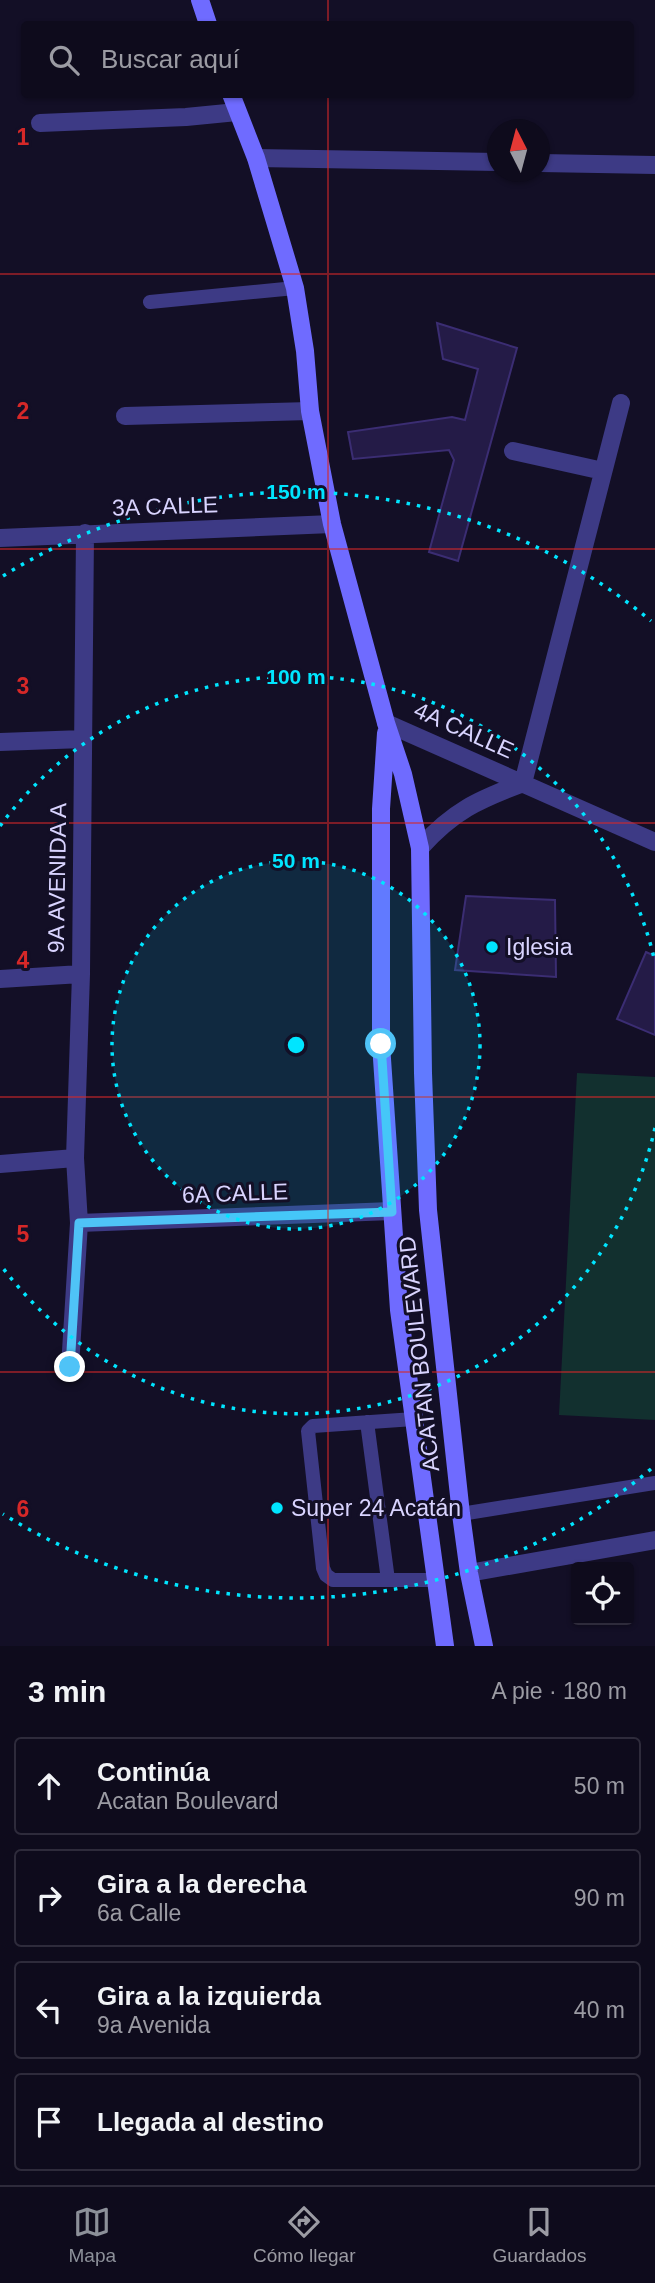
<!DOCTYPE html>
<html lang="es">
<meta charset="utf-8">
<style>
:root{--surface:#0e0b1c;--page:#171425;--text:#f1f3f6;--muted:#9b9ba3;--line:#2e2b3b;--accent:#8c9099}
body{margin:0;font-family:Arial,sans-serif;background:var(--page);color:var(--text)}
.controls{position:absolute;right:21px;bottom:21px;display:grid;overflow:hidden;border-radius:7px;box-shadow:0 2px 5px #0004}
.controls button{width:63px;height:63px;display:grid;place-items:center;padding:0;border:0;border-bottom:2px solid var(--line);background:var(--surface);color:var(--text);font:35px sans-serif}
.compass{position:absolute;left:487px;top:119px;width:63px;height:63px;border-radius:50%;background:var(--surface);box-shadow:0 2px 5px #0004;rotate:354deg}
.stop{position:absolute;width:21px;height:21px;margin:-16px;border:5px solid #4fc3f7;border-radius:50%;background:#fff}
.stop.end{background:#4fc3f7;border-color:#fff;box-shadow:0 2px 7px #0008}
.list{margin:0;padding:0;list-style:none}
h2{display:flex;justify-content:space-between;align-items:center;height:91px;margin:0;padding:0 28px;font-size:30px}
h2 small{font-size:23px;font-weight:400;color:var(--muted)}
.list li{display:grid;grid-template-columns:46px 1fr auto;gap:21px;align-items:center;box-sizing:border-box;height:98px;margin:0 14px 14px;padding:0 14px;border:2px solid var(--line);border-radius:7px}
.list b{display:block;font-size:26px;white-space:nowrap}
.list p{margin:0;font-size:23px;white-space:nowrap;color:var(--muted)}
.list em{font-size:23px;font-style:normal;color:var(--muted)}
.icon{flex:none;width:38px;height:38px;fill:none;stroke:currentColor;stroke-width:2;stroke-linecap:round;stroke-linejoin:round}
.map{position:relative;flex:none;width:655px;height:1646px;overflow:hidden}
.search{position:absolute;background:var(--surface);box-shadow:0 2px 5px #0004;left:21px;right:21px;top:21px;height:77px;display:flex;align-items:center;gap:18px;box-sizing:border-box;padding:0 24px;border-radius:7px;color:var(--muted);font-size:26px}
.sheet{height:539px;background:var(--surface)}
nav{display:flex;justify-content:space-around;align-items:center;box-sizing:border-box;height:98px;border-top:2px solid var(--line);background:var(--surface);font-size:19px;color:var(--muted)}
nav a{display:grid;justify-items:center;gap:4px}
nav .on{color:var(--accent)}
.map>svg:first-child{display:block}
.green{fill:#12302f}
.building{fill:#241b47;stroke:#3b2d73;stroke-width:2}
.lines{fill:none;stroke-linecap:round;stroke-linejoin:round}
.lane{stroke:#3d3a85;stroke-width:14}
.street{stroke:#3d3a85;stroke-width:18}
.secondary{stroke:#6f6bff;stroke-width:18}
.route{stroke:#4fc3f7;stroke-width:9}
.grid{fill:none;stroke:#d62828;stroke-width:2;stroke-opacity:0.55}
.ring{fill:none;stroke:#00e5ff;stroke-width:3.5;stroke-dasharray:3.5 7}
.poi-dot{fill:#00e5ff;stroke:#130f26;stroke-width:2.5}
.labels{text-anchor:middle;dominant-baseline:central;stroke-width:6;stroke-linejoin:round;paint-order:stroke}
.street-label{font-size:23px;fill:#d9d4ff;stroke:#130f26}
.poi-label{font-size:23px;fill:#d9d4ff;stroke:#130f26;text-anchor:start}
.grid-label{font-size:23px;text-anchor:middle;font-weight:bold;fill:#d62828;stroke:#130f26;stroke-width:6;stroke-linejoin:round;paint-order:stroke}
.centre{fill:#00e5ff;stroke:#130f26;stroke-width:3.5}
.ring-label{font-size:21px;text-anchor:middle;font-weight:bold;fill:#00e5ff;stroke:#130f26;stroke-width:6;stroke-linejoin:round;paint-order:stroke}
</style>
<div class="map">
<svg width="655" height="1646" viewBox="0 0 655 1646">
<rect width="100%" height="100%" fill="#130f26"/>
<path class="green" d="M 577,1073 L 655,1077 L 655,1420 L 559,1415 Z"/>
<path class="building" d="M 437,323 L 517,348 L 458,561 L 429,552 L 454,460 L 449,450 L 353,459 L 348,432 L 452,417 L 465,420 L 478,369 L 443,359 Z
M 466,896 L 555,900 L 556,977 L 455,970 Z
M 646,952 L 655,956 L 655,1035 L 617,1019 Z"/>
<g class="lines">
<path class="lane" d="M 150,302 L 295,288
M 414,1419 L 313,1426 L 308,1431 L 323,1568 L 326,1575 L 333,1580 L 435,1580
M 367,1422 L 388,1580
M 461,1514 L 655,1483"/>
<path class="street" d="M 40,123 L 186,117 L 237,112
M 256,158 L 498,162
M 540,163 L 655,165
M 125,416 L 310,411
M 513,451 L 603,471
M 0,538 L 332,524
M 386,723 L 655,842
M 0,742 L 83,739
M 523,783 L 621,403
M 420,848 C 453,811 478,800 523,783
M 0,979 L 81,974
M 0,1164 L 75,1158
M 79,1223 L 392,1211
M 70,1367 L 79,1223 L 75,1158 L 81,974 L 85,533
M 469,1573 L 655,1540"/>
<path class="secondary" d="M 200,0 L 208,24
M 231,94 L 256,158 L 295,288 L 305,351 L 310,411 L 332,524 L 386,723 L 403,774 L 420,848 L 423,1073 L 428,1210 L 461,1514 L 469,1573 L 484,1646
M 386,733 L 381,809 L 381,1044 L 399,1310 L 445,1646"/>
</g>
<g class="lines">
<path class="route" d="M 70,1367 L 79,1223 L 392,1212 L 381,1044"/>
</g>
<path class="grid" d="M 328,0 L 328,24M 328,94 L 328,1646M 0,274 L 655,274M 0,549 L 655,549M 0,823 L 655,823M 0,1097 L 655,1097M 0,1372 L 655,1372"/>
<circle cx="296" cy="1045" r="184" fill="#00e5ff" fill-opacity=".12"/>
<g class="ring">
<circle cx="296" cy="1045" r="184"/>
<path d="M655 1128A368 368 0 0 1 0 1264M0 826A368 368 0 0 1 655 962"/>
<path d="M651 1469A553 553 0 0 1 3 1514M3 576A553 553 0 0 1 651 621"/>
</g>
<g class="poi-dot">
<circle cx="492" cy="947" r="7"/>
<circle cx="277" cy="1508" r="7"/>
</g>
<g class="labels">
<g class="street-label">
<text transform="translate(165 506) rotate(-2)">3A CALLE</text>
<text transform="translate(464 730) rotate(24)">4A CALLE</text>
<text transform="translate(57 878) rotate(-89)">9A AVENIDA A</text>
<text transform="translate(235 1193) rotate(-2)">6A CALLE</text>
<text transform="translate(419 1354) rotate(-96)">ACATAN BOULEVARD</text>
</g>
<g class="poi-label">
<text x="506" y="947">Iglesia</text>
<text x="291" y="1508">Super 24 Acatán</text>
</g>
</g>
<g class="grid-label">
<text x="23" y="145">1</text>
<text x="23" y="419">2</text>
<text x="23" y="694">3</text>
<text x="23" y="968">4</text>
<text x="23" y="1242">5</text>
<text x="23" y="1517">6</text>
</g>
<circle cx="296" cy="1045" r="10" class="centre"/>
<g class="ring-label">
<text x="296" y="499">150 m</text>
<text x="296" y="684">100 m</text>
<text x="296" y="868">50 m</text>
</g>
</svg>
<div class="controls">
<button><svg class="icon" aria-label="locate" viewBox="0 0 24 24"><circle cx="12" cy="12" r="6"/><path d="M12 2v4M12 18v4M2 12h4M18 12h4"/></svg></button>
</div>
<svg class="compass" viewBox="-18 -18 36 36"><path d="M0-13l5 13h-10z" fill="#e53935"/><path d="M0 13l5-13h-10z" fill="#9b9ba3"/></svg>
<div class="stop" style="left:381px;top:1044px"></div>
<div class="stop end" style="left:70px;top:1367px"></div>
<div class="search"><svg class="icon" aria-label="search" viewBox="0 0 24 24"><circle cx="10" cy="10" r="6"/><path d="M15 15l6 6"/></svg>Buscar aquí</div>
</div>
<section class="sheet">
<h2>3 min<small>A pie · 180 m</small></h2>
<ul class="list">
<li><svg class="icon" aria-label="ahead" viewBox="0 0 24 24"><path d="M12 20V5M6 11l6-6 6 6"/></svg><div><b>Continúa</b><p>Acatan Boulevard</p></div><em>50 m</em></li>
<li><svg class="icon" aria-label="right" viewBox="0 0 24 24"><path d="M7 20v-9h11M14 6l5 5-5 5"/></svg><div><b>Gira a la derecha</b><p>6a Calle</p></div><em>90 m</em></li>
<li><svg class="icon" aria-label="left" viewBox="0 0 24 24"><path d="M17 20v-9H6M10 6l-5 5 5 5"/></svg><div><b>Gira a la izquierda</b><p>9a Avenida</p></div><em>40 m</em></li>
<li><svg class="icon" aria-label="arrive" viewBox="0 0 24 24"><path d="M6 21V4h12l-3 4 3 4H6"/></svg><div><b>Llegada al destino</b></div></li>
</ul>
</section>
<nav>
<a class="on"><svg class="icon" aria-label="map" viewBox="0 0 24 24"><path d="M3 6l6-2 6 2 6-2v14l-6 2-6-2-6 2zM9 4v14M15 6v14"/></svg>Mapa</a>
<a><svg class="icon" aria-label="directions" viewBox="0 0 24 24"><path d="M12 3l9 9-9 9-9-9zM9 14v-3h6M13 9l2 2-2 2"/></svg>Cómo llegar</a>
<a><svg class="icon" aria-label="saved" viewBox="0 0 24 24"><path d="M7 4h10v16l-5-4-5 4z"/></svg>Guardados</a>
</nav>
